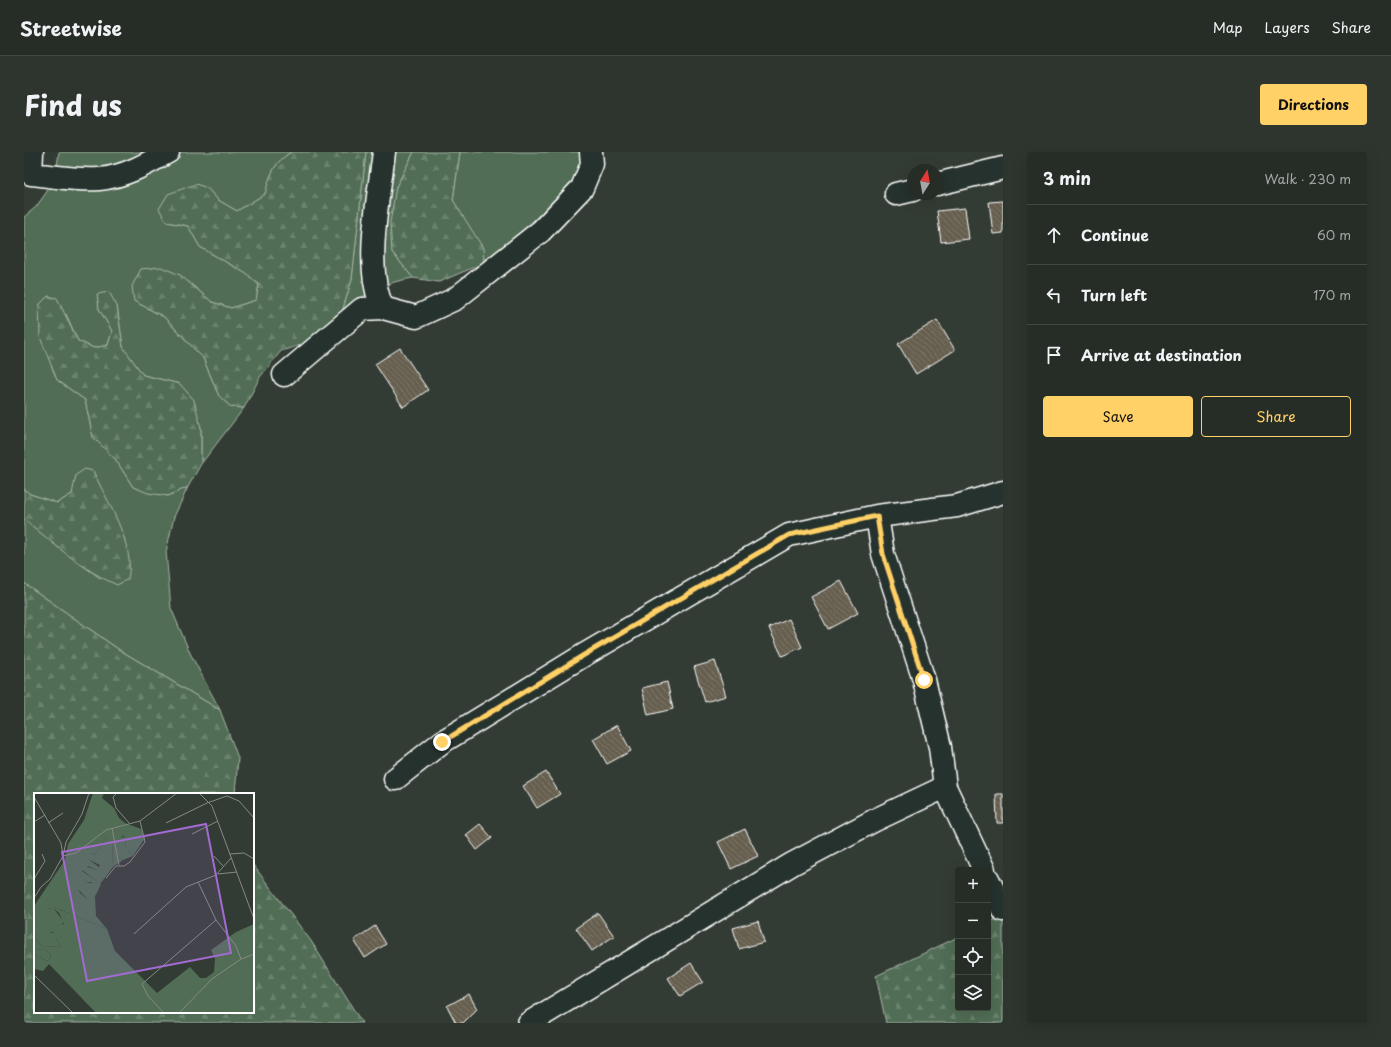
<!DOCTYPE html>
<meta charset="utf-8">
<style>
:root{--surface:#262d27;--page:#2e352f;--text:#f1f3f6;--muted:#a4a8a7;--line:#424944;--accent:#ffd166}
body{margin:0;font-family:"Playpen Sans",sans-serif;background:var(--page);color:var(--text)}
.controls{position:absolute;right:12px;bottom:12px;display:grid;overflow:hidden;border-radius:4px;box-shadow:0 4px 16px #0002}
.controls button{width:36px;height:36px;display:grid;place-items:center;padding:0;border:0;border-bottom:1px solid var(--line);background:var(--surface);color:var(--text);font:20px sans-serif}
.compass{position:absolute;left:883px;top:12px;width:36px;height:36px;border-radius:50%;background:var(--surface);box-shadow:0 4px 16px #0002;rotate:11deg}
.stop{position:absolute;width:12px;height:12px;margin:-9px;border:3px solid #ffd166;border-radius:50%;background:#fff}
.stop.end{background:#ffd166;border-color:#fff;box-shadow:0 1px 4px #0008}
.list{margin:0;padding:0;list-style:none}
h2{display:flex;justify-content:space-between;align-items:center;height:52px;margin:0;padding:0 16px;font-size:17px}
h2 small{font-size:13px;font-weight:400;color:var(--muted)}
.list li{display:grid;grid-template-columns:26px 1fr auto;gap:12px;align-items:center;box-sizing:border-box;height:60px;padding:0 16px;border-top:1px solid var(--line)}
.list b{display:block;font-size:15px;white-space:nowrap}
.list em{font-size:13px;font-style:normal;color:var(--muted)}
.actions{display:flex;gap:8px;padding:12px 16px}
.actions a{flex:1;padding:9px 0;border:1px solid var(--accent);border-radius:4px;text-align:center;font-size:14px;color:var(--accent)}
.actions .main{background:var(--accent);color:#111}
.icon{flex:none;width:22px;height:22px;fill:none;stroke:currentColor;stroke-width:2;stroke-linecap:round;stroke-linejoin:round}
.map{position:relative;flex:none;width:979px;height:871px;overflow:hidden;border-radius:4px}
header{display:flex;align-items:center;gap:24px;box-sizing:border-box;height:56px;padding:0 20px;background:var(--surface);border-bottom:1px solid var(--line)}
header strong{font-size:19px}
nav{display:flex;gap:22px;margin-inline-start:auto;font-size:14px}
.intro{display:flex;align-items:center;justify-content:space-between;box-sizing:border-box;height:96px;padding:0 24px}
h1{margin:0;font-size:28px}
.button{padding:10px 18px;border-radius:4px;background:var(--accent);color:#111;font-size:14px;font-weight:700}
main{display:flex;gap:24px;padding:0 24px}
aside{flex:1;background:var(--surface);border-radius:4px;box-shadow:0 4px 16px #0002}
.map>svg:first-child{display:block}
.green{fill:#516d55;stroke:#a8b6aa}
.forest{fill:url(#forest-firs);stroke:#a8b6aa}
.building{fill:url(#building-back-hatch);stroke:#fff}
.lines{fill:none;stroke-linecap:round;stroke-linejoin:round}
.minor-casing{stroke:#fff;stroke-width:25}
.minor{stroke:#26332d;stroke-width:22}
.route{stroke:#ffd166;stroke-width:5}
.inset-road{fill:none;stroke:#858a85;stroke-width:1}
.view{fill:#a36bd2;fill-opacity:0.15;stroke:#a36bd2;stroke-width:2}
.inset-edge{fill:none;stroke:#fff;stroke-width:2}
</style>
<header>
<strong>Streetwise</strong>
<nav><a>Map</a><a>Layers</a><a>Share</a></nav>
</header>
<div class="intro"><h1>Find us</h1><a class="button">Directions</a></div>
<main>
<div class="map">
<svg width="979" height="871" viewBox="0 0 979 871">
<defs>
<pattern id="forest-firs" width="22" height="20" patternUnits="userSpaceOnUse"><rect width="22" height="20" fill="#516d55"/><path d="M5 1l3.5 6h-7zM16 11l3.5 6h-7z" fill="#6b836e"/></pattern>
<pattern id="building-back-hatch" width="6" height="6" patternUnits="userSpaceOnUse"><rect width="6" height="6" fill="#665f4f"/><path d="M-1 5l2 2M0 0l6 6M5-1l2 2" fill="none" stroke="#7d7769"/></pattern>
</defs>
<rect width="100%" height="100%" fill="#333c34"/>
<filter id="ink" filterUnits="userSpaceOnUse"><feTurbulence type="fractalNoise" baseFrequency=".025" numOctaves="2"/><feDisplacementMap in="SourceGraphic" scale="8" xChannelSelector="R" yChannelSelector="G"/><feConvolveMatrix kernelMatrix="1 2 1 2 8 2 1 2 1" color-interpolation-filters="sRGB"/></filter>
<g filter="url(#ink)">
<path class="green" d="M 35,0 L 268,0 C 250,9 246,24 241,42 L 213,59 L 194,48 L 183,36 L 143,70 L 164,74 L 176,95 L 221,121 L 235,133 L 232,148 L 207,156 L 188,150 L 156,123 L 110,149 L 140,165 L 179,206 L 195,244 L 207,255 L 220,256 L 177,312 L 177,276 L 156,232 L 119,223 L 99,195 L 93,154 L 74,142 L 75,157 L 88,179 L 84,193 L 70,196 L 54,189 L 42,162 L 33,228 L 61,248 L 69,285 L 92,308 L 109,335 L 144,344 L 164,335 L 150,365 L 142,400 L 147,456 L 166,501 L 196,558 L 94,497 L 0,431 L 0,367 L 35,396 L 76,426 L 101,388 L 69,319 L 48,342 L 33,351 L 6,342 L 0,337 L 0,65 L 12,55 L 31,28 Z
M 342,0 L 390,0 L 372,35 L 368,100 L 389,126 C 355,132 342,140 317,163 L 328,127 Z
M 436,0 L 558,0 L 559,12 L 538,44 L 460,111 L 429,48 Z"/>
<path class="forest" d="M 268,0 L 342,0 L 328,127 L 317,163 L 283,191 L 257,199 L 236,225 L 220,256 L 207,255 L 195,244 L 179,206 L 140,165 L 110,149 L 108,134 L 117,117 L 137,115 L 156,123 L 188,150 L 207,156 L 232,148 L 235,132 L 221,121 L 176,95 L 164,74 L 143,70 L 135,57 L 144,42 L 172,32 L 183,36 L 194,48 L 213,59 L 241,42 C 246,24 250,9 268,0 Z
M 390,0 L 436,0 L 429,48 L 459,96 L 460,111 L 415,130 L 389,126 L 368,100 L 366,71 L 372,35 Z
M 85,140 L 93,154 L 99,195 L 119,223 L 156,232 L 170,248 L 177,276 L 177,312 L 164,335 L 144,344 L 124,341 L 109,335 L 92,308 L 69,285 L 61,248 L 33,228 L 16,185 L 15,153 L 24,144 L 33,146 L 54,189 L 70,196 L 84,193 L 88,179 L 75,157 L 73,142 Z
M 61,317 L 69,319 C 83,349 112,394 104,427 L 93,433 C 58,418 29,391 0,367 L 0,337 L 6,342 L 33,351 L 48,342 L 52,323 Z
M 0,431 L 94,497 L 196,558 L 214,606 L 211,642 L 11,642 L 11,860 L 229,860 L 229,713 L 287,789 L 338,871 L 0,871 Z
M 979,764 L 979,871 L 862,871 L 852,824 L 934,785 L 934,856 L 964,856 L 964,771 Z"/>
<path class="building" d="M 979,49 L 979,81 L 969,82 L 965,50 Z
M 941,56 L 945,87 L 917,90 L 913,59 Z
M 913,168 L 931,198 L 892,222 L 874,192 Z
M 376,196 L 404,238 L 379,255 L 351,212 Z
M 817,429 L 834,461 L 804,477 L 787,445 Z
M 765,467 L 778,495 L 758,504 L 745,476 Z
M 691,509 L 702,544 L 681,550 L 670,515 Z
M 643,530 L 649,557 L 624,563 L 618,536 Z
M 593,573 L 607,599 L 583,612 L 569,587 Z
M 522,620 L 536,642 L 513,656 L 499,634 Z
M 972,642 L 979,642 L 979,671 L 973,671 Z
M 456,672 L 468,686 L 453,698 L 442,683 Z
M 721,677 L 734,704 L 707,717 L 694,690 Z
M 574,761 L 590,784 L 568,799 L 552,776 Z
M 734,769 L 740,790 L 715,797 L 709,776 Z
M 351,774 L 362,792 L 341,806 L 330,788 Z
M 667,811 L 679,830 L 656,844 L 644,826 Z
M 445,842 L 453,857 L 439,871 L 432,871 L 423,854 Z"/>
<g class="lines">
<g class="minor-casing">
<path id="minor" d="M 8,0 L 7,22 C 29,24 54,29 75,27 C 100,25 123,12 144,0
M 913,32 L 979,16
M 872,42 L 889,38
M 359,156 C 339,117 355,44 360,0
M 260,223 L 338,157 L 359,156 L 392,165 L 431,147 L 517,79 L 558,36 L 568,12 L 567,0
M 371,627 L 418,590 L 560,503 L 765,383 L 853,364 L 933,354 L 979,340
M 921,635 L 960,718
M 964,727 L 979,758
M 505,871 L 768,712 L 851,668 L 921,635 L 916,595 L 900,528 L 859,402 L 853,364"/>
</g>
<use href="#minor" class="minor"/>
</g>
</g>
<g class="lines" filter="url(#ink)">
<path class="route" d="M 418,590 L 560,503 L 765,383 L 853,364 L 859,402 L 900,528"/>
</g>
<g transform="translate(10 641)">
<rect width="220" height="220" fill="#333c34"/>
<path d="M 59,0 L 70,0 L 68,5 L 80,15 L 85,25 L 91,30 L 107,36 L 111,45 L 99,63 L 92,54 L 91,43 L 88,43 L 85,64 L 89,67 L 79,74 L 78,48 L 73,44 L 61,62 L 56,60 L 54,66 L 66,75 L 63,77 L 54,73 L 48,78 L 67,91 L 63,100 L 57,89 L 52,89 L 43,79 L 46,86 L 41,86 L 46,100 L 53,106 L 61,104 L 62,123 L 73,136 L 20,114 L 13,115 L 20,116 L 30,129 L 22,138 L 13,140 L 22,145 L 27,154 L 8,153 L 0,144 L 0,113 L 31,67 L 34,51 L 50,27 ZM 10,156 L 16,160 L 17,164 L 13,168 L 0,161 L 2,157 Z" fill="#516d55"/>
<path d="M 55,18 L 61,22 L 61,34 L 57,24 L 55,28 L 51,27 ZM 91,43 L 92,54 L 99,63 L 89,67 L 85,64 L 84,54 L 86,45 ZM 73,44 L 77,44 L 78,47 L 79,74 L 66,91 L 47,76 L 51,73 L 63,77 L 66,72 L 49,64 L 54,59 L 61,62 ZM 43,78 L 52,89 L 60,91 L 63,100 L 59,106 L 53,106 L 35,86 L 35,80 L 41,86 L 45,86 ZM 30,90 L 33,94 L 31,103 L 33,107 L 43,110 L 47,105 L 55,118 L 54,121 L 31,110 L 29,100 L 22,94 ZM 10,112 L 20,114 L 73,136 L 81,158 L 123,200 L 156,174 L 166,185 L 172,185 L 180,179 L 181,166 L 177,157 L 202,139 L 220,131 L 220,220 L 62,220 L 15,171 L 9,178 L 0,176 L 0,144 L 8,153 L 27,154 L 22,145 L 5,140 L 8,137 L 18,140 L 25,132 L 30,131 L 25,120 L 20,116 L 9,115 ZM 10,156 L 16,160 L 17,164 L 13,168 L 0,161 L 2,157 Z" fill="#516d55" fill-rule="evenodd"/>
<path class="inset-road" d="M 83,0 L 79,4 L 82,15 L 95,30M 165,0 L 178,13 L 220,126M 0,4 L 27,50 L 29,63 L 42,60 L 72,37 L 106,28 L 143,0M 0,29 L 11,22M 14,30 L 29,20M 132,30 L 173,10 L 193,3 L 205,8 L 220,25M 78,35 L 85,72M 158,41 L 184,28M 196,61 L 210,60 L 220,66M 180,63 L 190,74M 184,81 L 203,79M 72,85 L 82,73 L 90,73 L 96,69 L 111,49 L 106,28M 0,103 L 0,86 L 11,68 L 8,61M 0,105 L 7,94 L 16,86 L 29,63 L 32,49 L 48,21 L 55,0M 100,141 L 152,94 L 182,82 L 197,65M 207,166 L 220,161M 0,182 L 39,220M 130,220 L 114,203 L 108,191 L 182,127 L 164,89M 145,220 L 178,186 L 207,166 L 202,153 L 182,127"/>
<path class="view" d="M 172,31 L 197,160 L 53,188 L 28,59 Z"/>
<rect width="220" height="220" class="inset-edge"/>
</g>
</svg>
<div class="controls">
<button>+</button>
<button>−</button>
<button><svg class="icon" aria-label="locate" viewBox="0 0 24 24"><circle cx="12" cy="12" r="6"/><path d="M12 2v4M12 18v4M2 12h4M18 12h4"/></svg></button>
<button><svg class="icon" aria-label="layers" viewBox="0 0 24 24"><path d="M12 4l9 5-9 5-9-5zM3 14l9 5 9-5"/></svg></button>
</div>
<svg class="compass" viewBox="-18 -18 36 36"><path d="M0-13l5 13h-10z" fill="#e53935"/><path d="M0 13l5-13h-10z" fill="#a4a8a7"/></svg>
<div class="stop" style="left:900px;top:528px"></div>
<div class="stop end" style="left:418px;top:590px"></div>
</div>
<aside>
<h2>3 min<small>Walk · 230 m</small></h2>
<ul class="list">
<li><svg class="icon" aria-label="ahead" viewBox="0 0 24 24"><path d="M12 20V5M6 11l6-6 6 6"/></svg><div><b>Continue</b></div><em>60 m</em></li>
<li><svg class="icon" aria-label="left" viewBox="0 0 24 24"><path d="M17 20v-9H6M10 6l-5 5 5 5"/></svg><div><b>Turn left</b></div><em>170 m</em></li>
<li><svg class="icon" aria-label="arrive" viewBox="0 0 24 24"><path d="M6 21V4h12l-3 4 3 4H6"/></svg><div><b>Arrive at destination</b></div></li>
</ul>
<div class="actions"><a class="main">Save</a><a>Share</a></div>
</aside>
</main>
